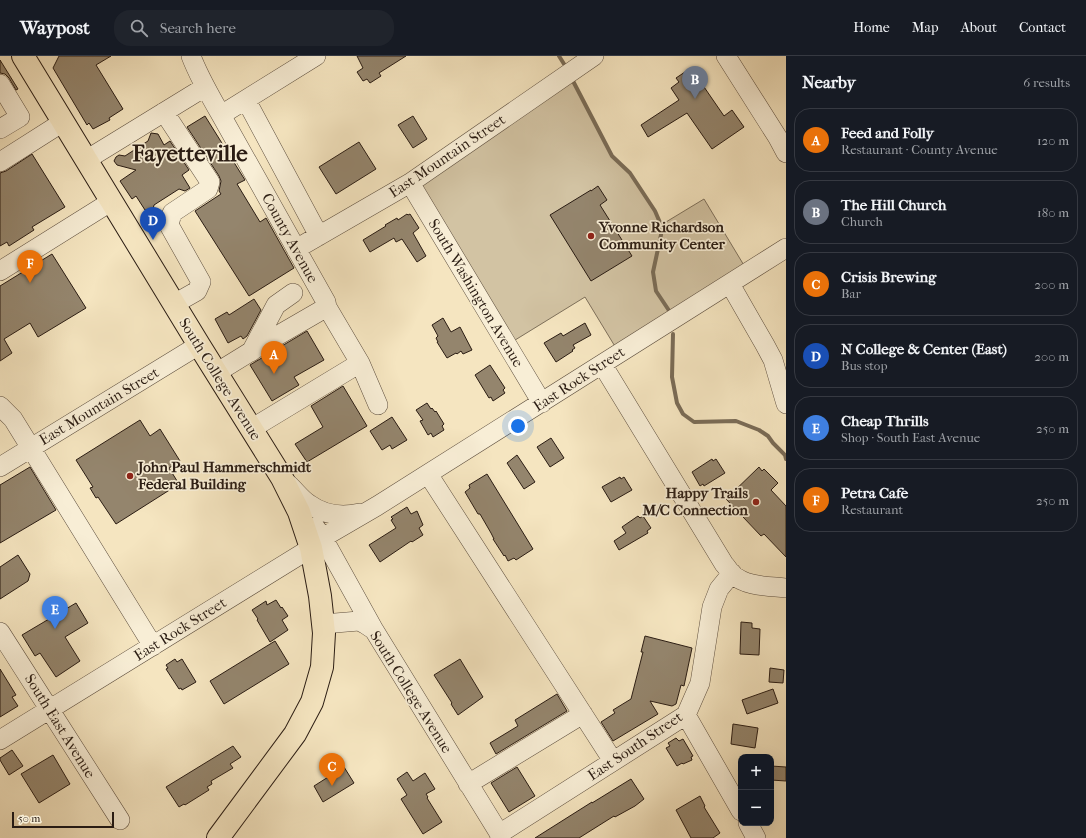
<!DOCTYPE html>
<meta charset="utf-8">
<style>
:root{--surface:#171b24;--page:#20242c;--text:#f1f3f6;--muted:#9ea1a6;--line:#363941;--accent:#c59692}
body{margin:0;font-family:"IM FELL French Canon",serif;background:var(--page);color:var(--text)}
.controls{position:absolute;right:12px;bottom:12px;display:grid;overflow:hidden;border-radius:8px;box-shadow:0 4px 16px #0002}
.controls button{width:36px;height:36px;display:grid;place-items:center;padding:0;border:0;border-bottom:1px solid var(--line);background:var(--surface);color:var(--text);font:20px sans-serif}
.scale{position:absolute;left:12px;bottom:10px;width:102px;box-sizing:border-box;padding-left:4px;border:2px solid #2a1c13;border-top:0;font-size:11px;line-height:14px;white-space:nowrap;color:#2a1c13;-webkit-text-stroke:3px #f8eed6;paint-order:stroke}
.you{position:absolute;left:518px;top:370px;width:14px;height:14px;margin:-10px;border:3px solid #fff;border-radius:50%;background:#1a73e8;box-shadow:0 0 0 6px #1a73e833}
.badge{display:grid;place-items:center;width:26px;height:26px;border-radius:50%;background:var(--accent);color:#fff;font-size:13px;font-weight:700}
.pin{position:absolute;translate:-50% -33px;filter:drop-shadow(0 1px 2px #0008)}
.pin::after{content:'';position:absolute;top:21px;width:14px;height:12px;background:inherit;clip-path:polygon(0 0,100% 0,50% 100%)}
.list{margin:0;padding:0;list-style:none}
h2{display:flex;justify-content:space-between;align-items:center;height:52px;margin:0;padding:0 16px;font-size:17px}
h2 small{font-size:13px;font-weight:400;color:var(--muted)}
.list li{display:grid;grid-template-columns:26px 1fr auto;gap:12px;align-items:center;box-sizing:border-box;height:64px;margin:0 8px 8px;padding:0 8px;border:1px solid var(--line);border-radius:16px}
.list b{display:block;font-size:15px;white-space:nowrap}
.list p{margin:0;font-size:13px;white-space:nowrap;color:var(--muted)}
.list em{font-size:13px;font-style:normal;color:var(--muted)}
.icon{flex:none;width:22px;height:22px;fill:none;stroke:currentColor;stroke-width:2;stroke-linecap:round;stroke-linejoin:round}
.map{position:relative;flex:none;width:786px;height:782px;overflow:hidden}
header{display:flex;align-items:center;gap:24px;box-sizing:border-box;height:56px;padding:0 20px;background:var(--surface);border-bottom:1px solid var(--line)}
header strong{font-size:19px}
nav{display:flex;gap:22px;margin-inline-start:auto;font-size:14px}
.search{width:280px;height:36px;background:var(--page);display:flex;align-items:center;gap:10px;box-sizing:border-box;padding:0 14px;border-radius:16px;color:var(--muted);font-size:15px}
main{display:flex}
aside{flex:1;background:var(--surface)}
.map>svg:first-child{display:block}
.green{fill:#d2c3a3;stroke:#7e705b}
.lines{fill:none;stroke-linecap:round;stroke-linejoin:round}
.stream{stroke:#7a6c57;stroke-width:4}
.building{fill:#94856d;stroke:#2a1c13}
.minor-casing{stroke:#5d4e3e;stroke-width:20}
.major-casing{stroke:#2a1c13;stroke-width:24}
.minor{stroke:#f8eed6;stroke-width:19}
.major{stroke:#f5e5c0;stroke-width:22}
.poi-dot{fill:#8f2418;stroke:#f8eed6;stroke-width:1.5}
.labels{text-anchor:middle;dominant-baseline:central;stroke-width:3.5;stroke-linejoin:round;paint-order:stroke}
.street-label{font-size:15px;fill:#2a1c13;stroke:#f8eed6}
.poi-label{font-size:15px;font-weight:bold;fill:#2a1c13;stroke:#f8eed6;text-anchor:start}
.town-label{font-size:23px;font-weight:bold;fill:#2a1c13;stroke:#f8eed6}
</style>
<header>
<strong>Waypost</strong>
<div class="search"><svg class="icon" aria-label="search" viewBox="0 0 24 24"><circle cx="10" cy="10" r="6"/><path d="M15 15l6 6"/></svg>Search here</div>
<nav><a>Home</a><a>Map</a><a>About</a><a>Contact</a></nav>
</header>
<main>
<div class="map">
<svg width="786" height="782" viewBox="0 0 786 782">
<rect width="100%" height="100%" fill="#f5e5c0"/>
<filter id="stains"><feTurbulence type="fractalNoise" baseFrequency=".005" numOctaves="4"/><feColorMatrix values="0 0 0 0 .2 0 0 0 0 .09 0 0 0 0 .02 0 0 0 .5 -.17"/></filter>
<radialGradient id="worn" r=".72"><stop offset=".6" stop-color="#630" stop-opacity="0"/><stop offset="1" stop-color="#630" stop-opacity=".3"/></radialGradient>
<path class="green" d="M 569,17 L 612,100 L 630,117 L 655,155 L 661,169 L 704,143 L 748,216 L 619,297 L 585,241 L 507,289 L 410,127 Z"/>
<g class="lines">
<path class="stream" d="M 559,0 L 564,8
M 573,25 L 612,100 L 630,117 L 655,155 L 661,169 L 661,179 L 653,216 L 656,235 L 670,256
M 673,278 L 672,321 L 677,347 L 683,358 L 694,366 L 736,365 L 759,374 L 768,380 L 773,387 L 785,399 L 786,403"/>
</g>
<path class="building" d="M 59,0 L 111,0 L 96,9 L 123,53 L 109,62 L 110,64 L 93,73 L 89,67 L 87,69 L 53,12 Z
M 357,0 L 406,0 L 379,17 L 381,20 L 370,27 L 367,23 L 363,25 L 357,16 L 363,12 Z
M 0,4 L 18,33 L 16,34 L 9,22 L 5,18 L 0,17 Z
M 691,12 L 724,60 L 732,54 L 744,71 L 712,93 L 687,57 L 648,81 L 641,69 L 679,44 L 671,32 L 679,26 L 676,22 Z
M 205,60 L 245,124 L 237,128 L 260,166 L 266,162 L 294,212 L 249,240 L 195,155 L 221,138 L 219,135 L 221,125 L 219,120 L 187,71 Z
M 413,60 L 427,83 L 413,92 L 398,69 Z
M 151,77 L 158,78 L 164,89 L 170,85 L 189,114 L 182,119 L 190,132 L 185,135 L 179,133 L 154,149 L 153,153 L 149,155 L 145,154 L 136,140 L 132,143 L 120,125 L 136,114 L 117,109 L 114,105 L 116,101 L 119,99 L 125,100 L 148,85 Z
M 359,86 L 376,113 L 336,138 L 319,111 Z
M 32,98 L 65,151 L 32,171 L 34,174 L 9,190 L 7,186 L 0,190 L 0,117 L 6,115 Z
M 598,130 L 607,144 L 600,149 L 632,200 L 591,225 L 550,159 L 591,134 L 591,135 Z
M 407,158 L 408,159 L 410,158 L 419,172 L 413,177 L 426,200 L 417,206 L 402,183 L 396,186 L 394,182 L 370,196 L 363,184 L 386,170 L 385,169 L 397,162 L 398,164 Z
M 52,198 L 86,252 L 38,281 L 30,267 L 4,283 L 12,297 L 0,305 L 0,230 Z
M 254,243 L 261,254 L 247,280 L 243,283 L 241,280 L 228,287 L 215,263 L 227,256 L 229,259 Z
M 443,262 L 451,276 L 460,271 L 472,294 L 463,298 L 461,295 L 457,298 L 456,297 L 447,302 L 437,286 L 438,286 L 436,282 L 438,280 L 432,269 Z
M 585,267 L 591,279 L 573,289 L 575,292 L 572,294 L 573,295 L 556,306 L 544,287 L 561,277 L 563,280 Z
M 307,275 L 324,304 L 294,321 L 299,329 L 272,345 L 250,309 Z
M 490,309 L 505,332 L 503,334 L 505,337 L 493,345 L 491,341 L 489,342 L 475,319 Z
M 343,330 L 367,370 L 307,406 L 295,388 L 323,371 L 311,350 Z
M 427,347 L 431,353 L 432,352 L 435,356 L 436,355 L 444,368 L 442,370 L 444,374 L 433,381 L 431,377 L 428,379 L 420,365 L 423,364 L 416,354 Z
M 392,361 L 407,384 L 392,393 L 390,389 L 382,394 L 370,375 Z
M 140,364 L 150,380 L 160,373 L 180,405 L 169,412 L 179,428 L 116,468 L 98,441 L 96,442 L 90,432 L 93,431 L 76,404 Z
M 551,382 L 564,402 L 550,411 L 537,391 Z
M 517,399 L 535,426 L 524,433 L 507,407 Z
M 712,403 L 713,405 L 716,403 L 725,417 L 704,430 L 703,428 L 700,430 L 692,416 Z
M 30,411 L 56,454 L 0,487 L 0,429 Z
M 759,411 L 762,415 L 764,413 L 778,427 L 771,434 L 786,450 L 786,501 L 764,478 L 761,480 L 726,443 Z
M 487,418 L 533,493 L 516,504 L 514,502 L 508,505 L 505,499 L 504,500 L 493,483 L 494,483 L 491,477 L 480,458 L 478,458 L 465,436 L 470,432 L 469,429 Z
M 620,421 L 621,423 L 624,421 L 632,434 L 611,446 L 602,431 Z
M 407,451 L 411,458 L 417,455 L 423,469 L 419,472 L 423,479 L 412,486 L 411,485 L 380,506 L 369,489 L 396,472 L 391,464 L 393,463 L 391,461 Z
M 638,460 L 640,462 L 643,460 L 651,472 L 647,475 L 648,477 L 619,494 L 614,485 L 626,477 L 622,471 Z
M 18,499 L 30,518 L 28,525 L 0,543 L 0,511 Z
M 276,544 L 281,552 L 282,551 L 288,560 L 282,564 L 288,574 L 270,586 L 257,564 L 258,563 L 252,554 L 266,545 L 267,549 Z
M 76,547 L 88,567 L 65,581 L 80,605 L 56,621 L 40,597 L 35,600 L 22,579 Z
M 741,566 L 752,567 L 752,572 L 760,573 L 759,599 L 740,598 Z
M 645,580 L 692,592 L 684,630 L 681,629 L 676,648 L 672,650 L 650,645 L 658,658 L 613,685 L 601,666 L 615,657 L 613,654 L 631,643 L 643,596 L 641,596 Z
M 275,585 L 289,608 L 224,648 L 210,625 Z
M 175,603 L 177,606 L 182,603 L 196,626 L 182,634 L 181,632 L 179,633 L 166,613 L 168,612 L 166,609 Z
M 460,603 L 483,641 L 458,659 L 451,648 L 452,647 L 434,619 Z
M 770,612 L 784,614 L 783,627 L 769,626 Z
M 0,613 L 16,639 L 12,641 L 18,650 L 0,661 Z
M 773,633 L 778,647 L 747,658 L 742,644 Z
M 557,638 L 567,655 L 496,698 L 490,687 L 518,670 L 515,664 Z
M 733,668 L 758,672 L 755,692 L 731,688 Z
M 676,682 L 679,685 L 683,683 L 693,700 L 691,701 L 692,704 L 683,708 L 682,707 L 677,710 L 666,692 L 670,690 L 668,687 Z
M 233,690 L 241,701 L 230,708 L 233,712 L 211,725 L 212,728 L 207,731 L 209,734 L 185,749 L 184,748 L 179,751 L 166,731 Z
M 12,694 L 23,710 L 9,719 L 0,704 L 0,702 Z
M 53,699 L 70,728 L 39,747 L 21,718 Z
M 771,710 L 786,711 L 786,725 L 771,724 Z
M 344,711 L 354,727 L 323,746 L 314,730 Z
M 517,711 L 535,740 L 509,756 L 491,727 Z
M 407,716 L 413,725 L 425,717 L 435,733 L 426,738 L 428,741 L 427,742 L 442,766 L 423,778 L 401,743 L 407,739 L 397,723 Z
M 631,723 L 644,743 L 635,750 L 615,761 L 614,760 L 579,782 L 535,782 L 592,746 L 592,747 Z
M 700,740 L 705,750 L 704,751 L 720,777 L 713,782 L 691,782 L 676,754 Z"/>
<g class="lines">
<g class="minor-casing">
<path id="minor" d="M 191,0 C 199,21 210,40 221,59 L 326,246 L 327,251 L 263,288 L 216,317
M 726,0 L 778,82 L 786,97
M 0,28 L 20,61 L 0,73
M 246,44 L 319,180
M 164,56 L 210,126 L 208,133 L 172,157 L 169,169 L 201,226 L 197,235 L 174,248
M 221,59 L 316,0
M 86,104 L 205,31
M 0,106 L 63,66
M 410,127 L 542,347
M 296,193 L 410,127 L 594,0
M 0,215 L 112,145
M 730,228 L 765,289 L 773,304 L 786,348
M 251,296 L 276,249 L 293,237
M 360,307 L 378,349
M 602,308 L 724,508 C 727,511 729,515 732,518 C 746,531 768,530 786,532
M 0,350 L 13,363 L 153,590
M 251,373 L 360,307 L 327,251
M 0,411 L 199,289
M 428,418 L 613,705
M 288,428 C 295,434 301,443 309,448 C 324,459 342,461 360,457
M 315,471 L 323,482 L 374,574
M 310,489 L 377,450 L 786,192
M 323,568 L 359,565 L 365,568 L 374,574 L 502,782
M 0,576 L 120,764
M 686,659 L 741,755
M 0,684 L 311,492
M 468,728 L 583,658
M 748,767 L 756,782
M 499,778 L 686,659 L 700,627 L 712,551 L 719,533 L 732,517"/>
</g>
<g class="major-casing">
<path id="major" d="M 23,0 L 199,289 L 282,422 L 299,456 L 311,492 L 320,540 L 324,577 L 322,611 L 312,646 L 295,678 L 218,782"/>
</g>
<use href="#minor" class="minor"/>
<use href="#major" class="major"/>
</g>
<g class="poi-dot">
<circle cx="591" cy="180" r="4"/>
<circle cx="130" cy="420" r="4"/>
<circle cx="756" cy="446" r="4"/>
</g>
<g class="labels">
<g class="street-label">
<text transform="translate(447 100) rotate(-34)">East Mountain Street</text>
<text transform="translate(290 182) rotate(61)">County Avenue</text>
<text transform="translate(476 237) rotate(59)">South Washington Avenue</text>
<text transform="translate(220 323) rotate(58)">South College Avenue</text>
<text transform="translate(579 323) rotate(-33)">East Rock Street</text>
<text transform="translate(99 350) rotate(-31)">East Mountain Street</text>
<text transform="translate(180 573) rotate(-32)">East Rock Street</text>
<text transform="translate(411 636) rotate(58)">South College Avenue</text>
<text transform="translate(60 670) rotate(58)">South East Avenue</text>
<text transform="translate(635 690) rotate(-34)">East South Street</text>
</g>
<g class="poi-label">
<text x="599" y="171">Yvonne Richardson<tspan x="599" dy="17">Community Center</tspan></text>
<text x="138" y="411">John Paul Hammerschmidt<tspan x="138" dy="17">Federal Building</tspan></text>
<text x="748" y="437" text-anchor="end">Happy Trails<tspan x="748" dy="17">M/C Connection</tspan></text>
</g>
<g class="town-label">
<text x="190" y="97">Fayetteville</text>
</g>
</g>
<rect width="100%" height="100%" filter="url(#stains)"/>
<rect width="100%" height="100%" fill="url(#worn)"/>
</svg>
<div class="controls">
<button>+</button>
<button>−</button>
</div>
<div class="scale">50 m</div>
<div class="you"></div>
<div class="pin badge" style="left:274px;top:318px;background:#e8710a">A</div>
<div class="pin badge" style="left:695px;top:43px;background:#6b7280">B</div>
<div class="pin badge" style="left:332px;top:730px;background:#e8710a">C</div>
<div class="pin badge" style="left:153px;top:184px;background:#1a4fb4">D</div>
<div class="pin badge" style="left:55px;top:573px;background:#3f7fe0">E</div>
<div class="pin badge" style="left:30px;top:227px;background:#e8710a">F</div>
</div>
<aside>
<h2>Nearby<small>6 results</small></h2>
<ul class="list">
<li><span class="badge" style="background:#e8710a">A</span><div><b>Feed and Folly</b><p>Restaurant · County Avenue</p></div><em>120 m</em></li>
<li><span class="badge" style="background:#6b7280">B</span><div><b>The Hill Church</b><p>Church</p></div><em>180 m</em></li>
<li><span class="badge" style="background:#e8710a">C</span><div><b>Crisis Brewing</b><p>Bar</p></div><em>200 m</em></li>
<li><span class="badge" style="background:#1a4fb4">D</span><div><b>N College &amp; Center (East)</b><p>Bus stop</p></div><em>200 m</em></li>
<li><span class="badge" style="background:#3f7fe0">E</span><div><b>Cheap Thrills</b><p>Shop · South East Avenue</p></div><em>250 m</em></li>
<li><span class="badge" style="background:#e8710a">F</span><div><b>Petra Cafe</b><p>Restaurant</p></div><em>250 m</em></li>
</ul>
</aside>
</main>
